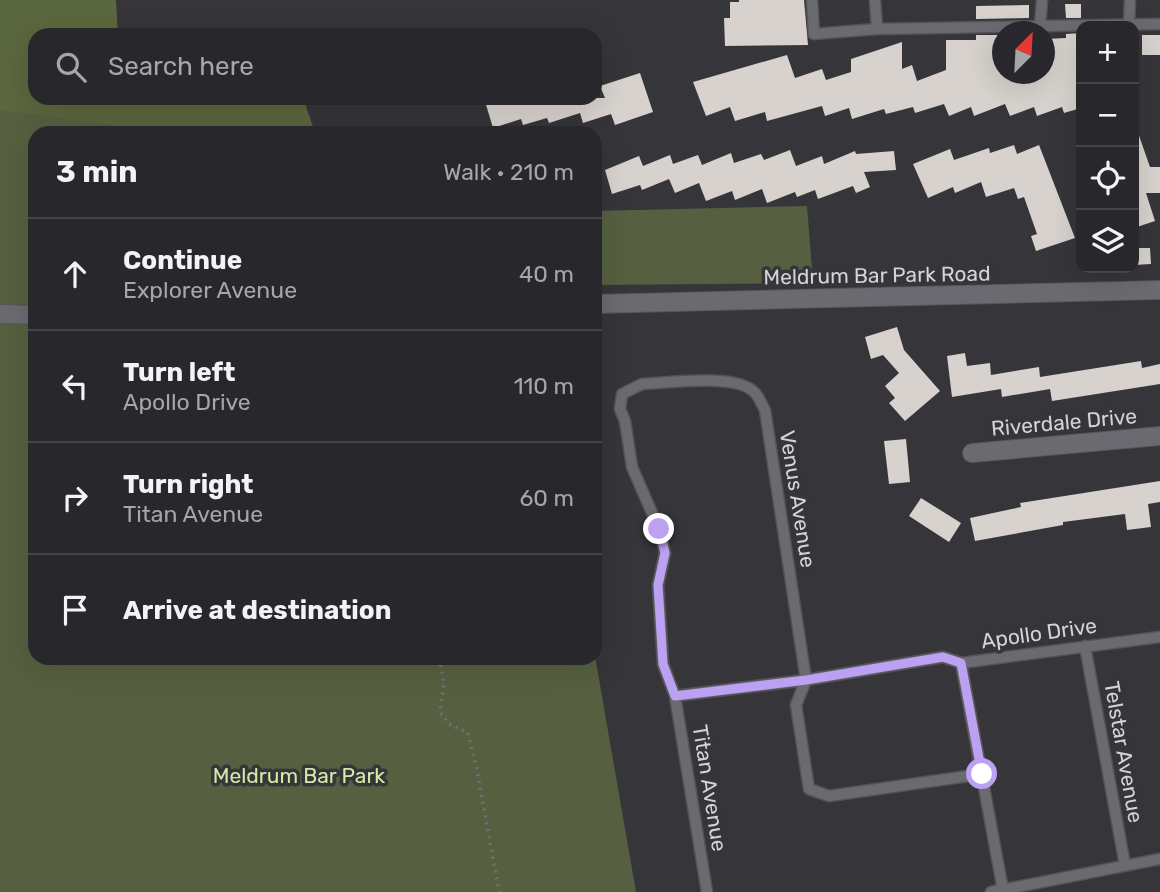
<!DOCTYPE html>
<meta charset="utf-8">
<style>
:root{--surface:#28282c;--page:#343438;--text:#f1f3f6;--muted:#a5a6a9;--line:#444448}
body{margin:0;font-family:Rubik,sans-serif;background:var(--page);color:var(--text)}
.controls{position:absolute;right:21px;top:21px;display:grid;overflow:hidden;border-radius:14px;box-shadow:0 7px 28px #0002}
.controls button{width:63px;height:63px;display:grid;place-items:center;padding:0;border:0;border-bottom:2px solid var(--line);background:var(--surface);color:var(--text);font:35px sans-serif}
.compass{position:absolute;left:992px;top:21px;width:63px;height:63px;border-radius:50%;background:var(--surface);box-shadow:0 7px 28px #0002;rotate:24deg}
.stop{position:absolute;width:21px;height:21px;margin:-16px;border:5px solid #bca0f2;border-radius:50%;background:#fff}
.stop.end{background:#bca0f2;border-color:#fff;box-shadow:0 2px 7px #0008}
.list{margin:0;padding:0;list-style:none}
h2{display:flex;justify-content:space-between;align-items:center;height:91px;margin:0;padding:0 28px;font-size:30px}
h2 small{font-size:23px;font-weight:400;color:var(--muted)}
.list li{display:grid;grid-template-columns:46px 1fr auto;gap:21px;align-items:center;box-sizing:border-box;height:112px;padding:0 28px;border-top:2px solid var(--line)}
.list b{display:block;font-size:26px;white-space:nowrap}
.list p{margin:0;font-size:23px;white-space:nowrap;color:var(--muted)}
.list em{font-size:23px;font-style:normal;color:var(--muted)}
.icon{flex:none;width:38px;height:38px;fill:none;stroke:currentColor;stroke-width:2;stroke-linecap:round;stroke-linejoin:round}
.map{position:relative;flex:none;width:1160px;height:892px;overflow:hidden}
.search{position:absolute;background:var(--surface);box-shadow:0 7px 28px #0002;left:28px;top:28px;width:574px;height:77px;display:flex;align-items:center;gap:18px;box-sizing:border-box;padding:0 24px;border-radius:21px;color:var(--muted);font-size:26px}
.panel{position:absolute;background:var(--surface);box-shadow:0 7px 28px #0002;left:28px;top:126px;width:574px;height:539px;border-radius:21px}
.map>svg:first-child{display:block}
.green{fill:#566040}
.forest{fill:#5b673e}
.building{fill:#d7d2cd}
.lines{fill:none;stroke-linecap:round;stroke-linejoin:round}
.service-casing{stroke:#545458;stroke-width:13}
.minor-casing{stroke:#545458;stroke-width:20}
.tertiary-casing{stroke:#545458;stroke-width:20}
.path{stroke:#717075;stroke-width:3.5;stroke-dasharray:2 5;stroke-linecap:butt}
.service{stroke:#6b6a70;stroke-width:10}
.minor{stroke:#6b6a70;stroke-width:18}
.tertiary{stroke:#6b6a70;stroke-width:18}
.route{stroke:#bca0f2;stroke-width:9}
.labels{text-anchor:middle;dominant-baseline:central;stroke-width:7;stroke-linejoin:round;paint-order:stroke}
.street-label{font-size:21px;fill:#d4d4d7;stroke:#36353a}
.park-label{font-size:21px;fill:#d4e9a4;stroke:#36353a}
</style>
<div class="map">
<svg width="1160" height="892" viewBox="0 0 1160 892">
<rect width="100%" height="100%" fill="#36353a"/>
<path class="green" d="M 0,0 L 35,35 L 35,98 L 303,98 L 315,133 L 35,133 L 35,658 L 595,658 L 595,656 L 636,892 L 0,892 Z
M 807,206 L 813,283 L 595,285 L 595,211 Z"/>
<path class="forest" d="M 0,0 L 116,0 L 118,35 L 35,35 L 35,98 L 303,98 L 315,133 L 147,133 L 135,128 L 0,110 Z"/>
<path class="building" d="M 739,0 L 804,0 L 808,45 L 725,46 L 724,18 L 730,18 L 730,2 L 739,2 Z
M 1065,4 L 1081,4 L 1081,18 L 1066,18 Z
M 1029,5 L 1029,18 L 976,19 L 976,6 Z
M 1081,33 L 1081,108 L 1064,113 L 1062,107 L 1037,116 L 1034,107 L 1010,116 L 1005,104 L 974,116 L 971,107 L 949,116 L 944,104 L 915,113 L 913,107 L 886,114 L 884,109 L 852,119 L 849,108 L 825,116 L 822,106 L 767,121 L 765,112 L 735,121 L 730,107 L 706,116 L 693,82 L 787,55 L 795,78 L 822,69 L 826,80 L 851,72 L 851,59 L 902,42 L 902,69 L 912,65 L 917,81 L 946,70 L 946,40 L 976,40 L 976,35 L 998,35 L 998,70 L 1003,68 L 1003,74 L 1045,74 L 1045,39 L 1066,38 L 1066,34 Z
M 1142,35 L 1160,35 L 1160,55 L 1142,55 Z
M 640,73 L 653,112 L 615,125 L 611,114 L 583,123 L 580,113 L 549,123 L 547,118 L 523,125 L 521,119 L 493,128 L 484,98 L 605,98 L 600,86 Z
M 1136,127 L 1150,167 L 1160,167 L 1160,193 L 1146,193 L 1155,221 L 1134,228 Z
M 1014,145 L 1017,154 L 1039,145 L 1075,238 L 1036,251 L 1031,236 L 1037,234 L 1024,197 L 1018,199 L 1014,188 L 986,197 L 981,182 L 955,193 L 953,187 L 928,198 L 913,164 L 950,149 L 954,160 L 989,148 L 990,153 Z
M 790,150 L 796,166 L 822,156 L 824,164 L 855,151 L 856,154 L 894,151 L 896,170 L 864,172 L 870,187 L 856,193 L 853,186 L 818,199 L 815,190 L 797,197 L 795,192 L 767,203 L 762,189 L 735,200 L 732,191 L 706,201 L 699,183 L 675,193 L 669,179 L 642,190 L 640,185 L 612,194 L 605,170 L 639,156 L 643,166 L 670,155 L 673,164 L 698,155 L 702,165 L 731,153 L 734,163 L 761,154 L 764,160 Z
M 1134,248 L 1150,248 L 1151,264 L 1134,265 Z
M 897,327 L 904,350 L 940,391 L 905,421 L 889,403 L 895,398 L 885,386 L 899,373 L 883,355 L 871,359 L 865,337 Z
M 965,353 L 967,366 L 990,363 L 991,375 L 1039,367 L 1040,377 L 1141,361 L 1142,368 L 1160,364 L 1160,384 L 1052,401 L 1050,389 L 1002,397 L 1001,389 L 952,397 L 947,356 Z
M 906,439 L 910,482 L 889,484 L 884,441 Z
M 1160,481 L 1160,502 L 1148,504 L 1151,527 L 1127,530 L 1125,514 L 1063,522 L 1063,525 L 975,541 L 970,518 L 1021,507 L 1020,503 Z
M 921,498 L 961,523 L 949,542 L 909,516 Z"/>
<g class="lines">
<g class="service-casing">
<path id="service" d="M 812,0 L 814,34 L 877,29 L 1160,24
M 875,0 L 877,29
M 1129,25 L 1130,0
M 1040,26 L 1042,0
M 1085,646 L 1125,865
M 961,663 L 1003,890
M 675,696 L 806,680 L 943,657 L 961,663 L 1160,637
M 707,892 L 675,696 L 663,664 L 658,585 L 665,553 L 659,529 L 632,467 L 625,421 L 620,409 L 622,394 L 642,384 C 668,383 737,373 754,392 C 759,396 762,405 765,410 L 806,680 L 796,705 L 809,789 L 829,796 L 982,774
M 991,892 L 1160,859"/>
</g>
<g class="minor-casing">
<path id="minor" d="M 972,453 L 1160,436"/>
</g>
<g class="tertiary-casing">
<path id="tertiary" d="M 595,304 L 1160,290
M 0,314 L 35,315"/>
</g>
<path class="path" d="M 439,658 L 444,684 L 440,712 L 449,724 L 468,733 L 477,770 L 499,892"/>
<use href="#service" class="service"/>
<use href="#minor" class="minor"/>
<use href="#tertiary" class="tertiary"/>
</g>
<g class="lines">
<path class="route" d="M 659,529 L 665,553 L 658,585 L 663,664 L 675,696 L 806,680 L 943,657 L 961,663 L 982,774"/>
</g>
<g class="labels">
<g class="street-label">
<text transform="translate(877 275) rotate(-1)">Meldrum Bar Park Road</text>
<text transform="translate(1064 422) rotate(-5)">Riverdale Drive</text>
<text transform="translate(798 499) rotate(81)">Venus Avenue</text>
<text transform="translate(1039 633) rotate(-8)">Apollo Drive</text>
<text transform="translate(1124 752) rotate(80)">Telstar Avenue</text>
<text transform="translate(710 788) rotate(81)">Titan Avenue</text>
</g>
<g class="park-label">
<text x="299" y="775">Meldrum Bar Park</text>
</g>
</g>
</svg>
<div class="controls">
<button>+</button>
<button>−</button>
<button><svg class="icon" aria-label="locate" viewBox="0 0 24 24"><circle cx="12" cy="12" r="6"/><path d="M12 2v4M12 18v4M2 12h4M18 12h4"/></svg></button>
<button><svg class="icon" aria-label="layers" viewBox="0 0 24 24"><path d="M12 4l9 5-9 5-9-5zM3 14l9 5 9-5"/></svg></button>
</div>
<svg class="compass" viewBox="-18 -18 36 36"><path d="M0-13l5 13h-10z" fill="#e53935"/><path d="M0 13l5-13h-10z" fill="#a5a6a9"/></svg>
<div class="stop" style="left:982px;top:774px"></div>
<div class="stop end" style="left:659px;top:529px"></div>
<div class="search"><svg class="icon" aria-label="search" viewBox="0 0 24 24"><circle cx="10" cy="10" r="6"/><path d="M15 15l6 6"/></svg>Search here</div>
<section class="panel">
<h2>3 min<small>Walk · 210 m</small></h2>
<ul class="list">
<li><svg class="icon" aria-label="ahead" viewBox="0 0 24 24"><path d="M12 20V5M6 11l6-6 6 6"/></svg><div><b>Continue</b><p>Explorer Avenue</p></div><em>40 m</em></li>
<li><svg class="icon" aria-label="left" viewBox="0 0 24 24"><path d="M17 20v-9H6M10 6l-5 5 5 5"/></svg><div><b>Turn left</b><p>Apollo Drive</p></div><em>110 m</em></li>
<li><svg class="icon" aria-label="right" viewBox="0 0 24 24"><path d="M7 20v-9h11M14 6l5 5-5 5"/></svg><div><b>Turn right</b><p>Titan Avenue</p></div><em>60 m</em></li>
<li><svg class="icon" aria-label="arrive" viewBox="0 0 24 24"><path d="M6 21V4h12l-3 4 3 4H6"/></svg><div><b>Arrive at destination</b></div></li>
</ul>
</section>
</div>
